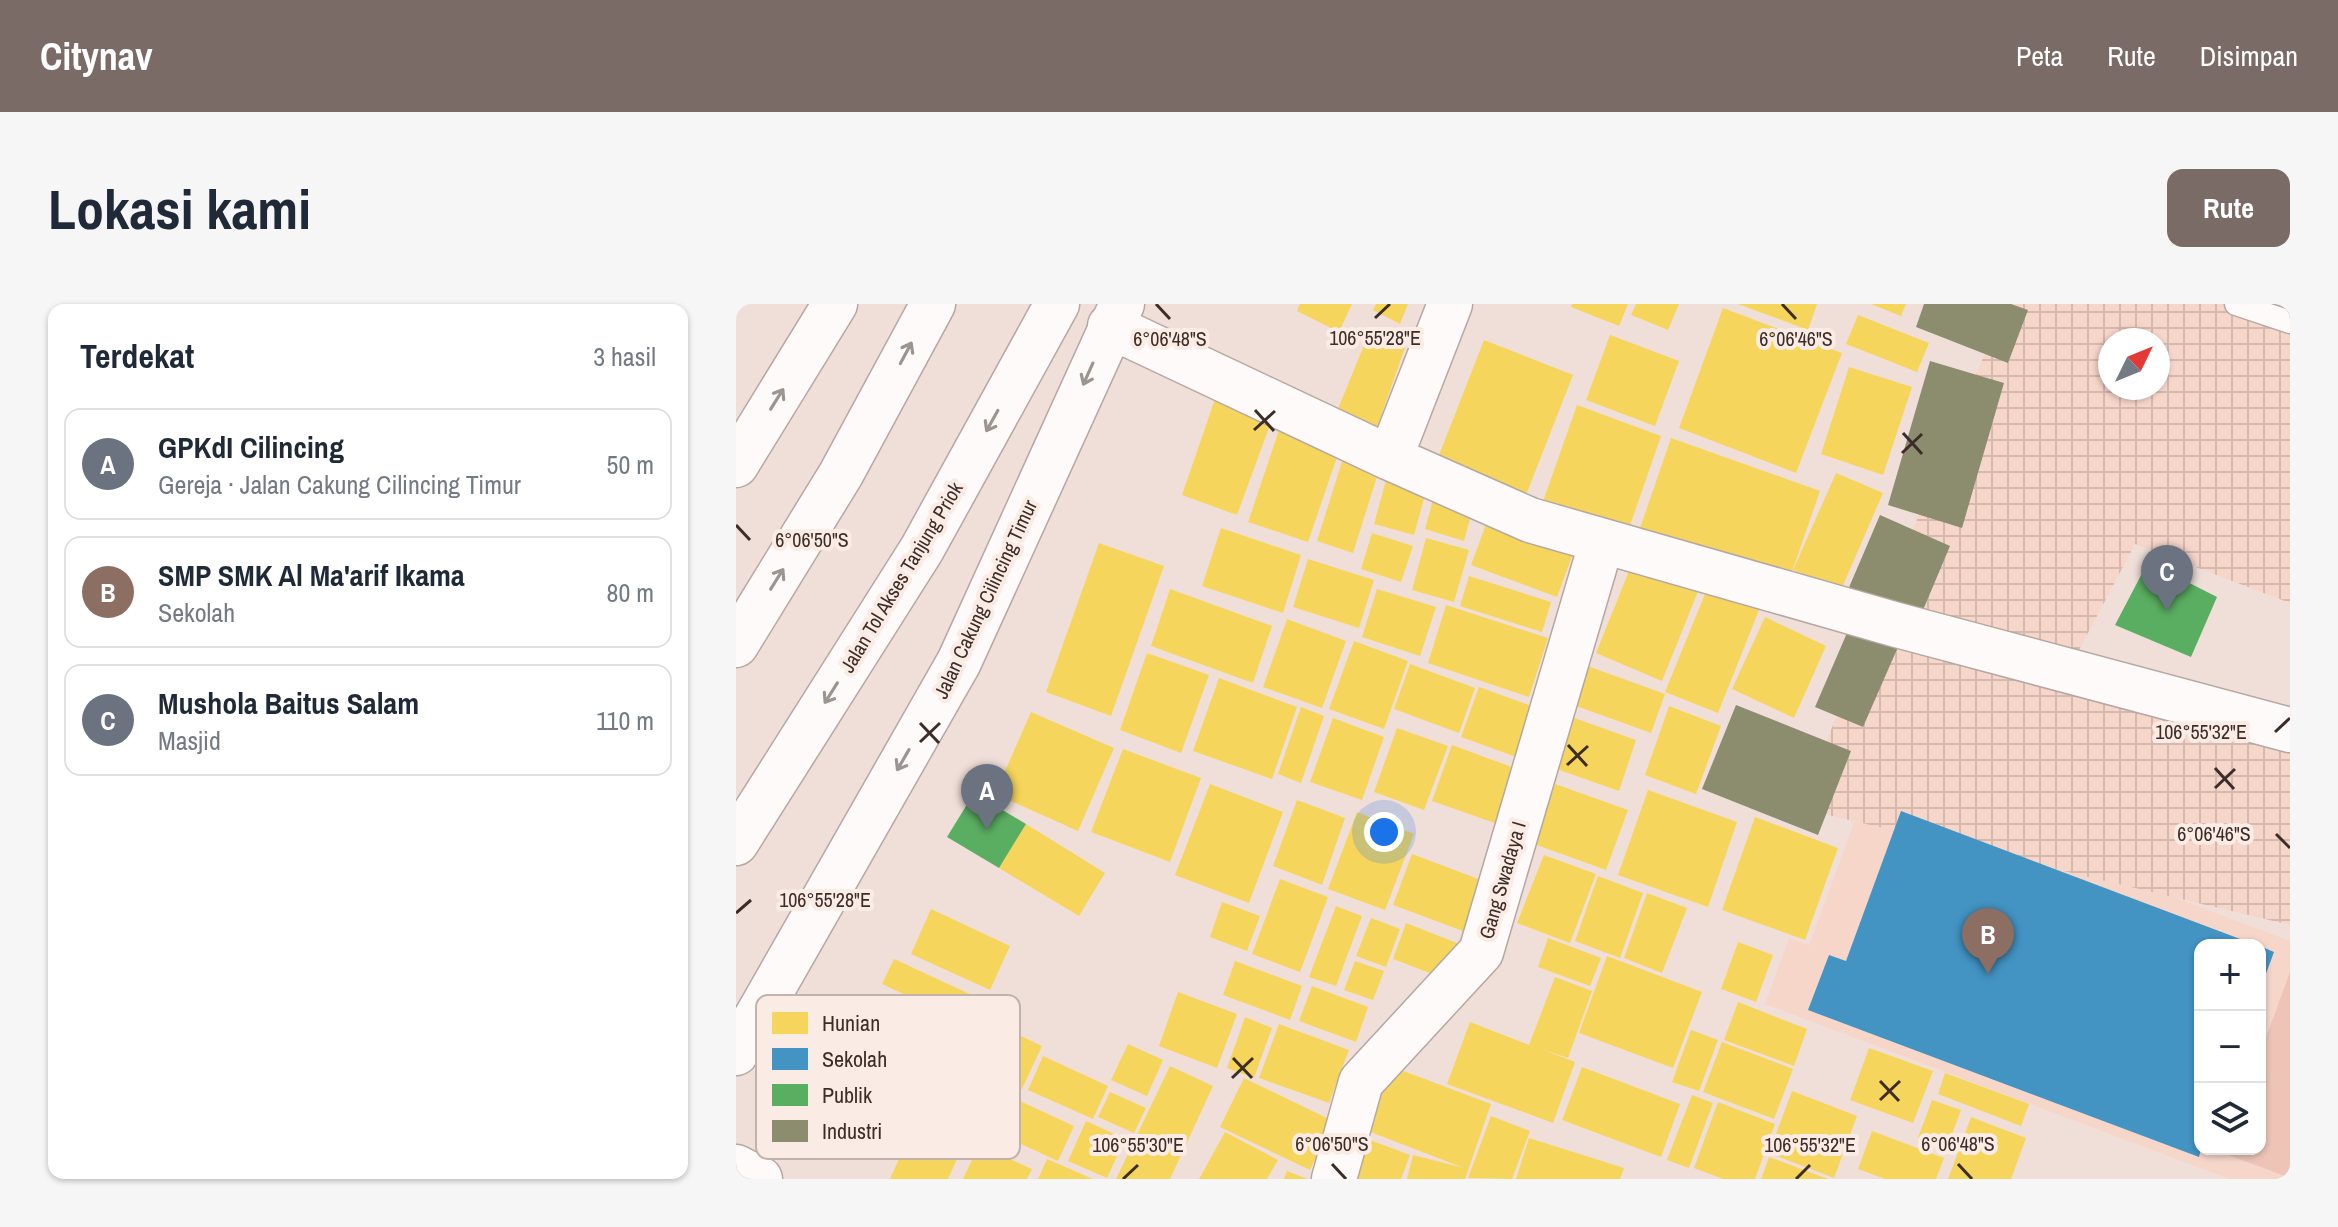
<!DOCTYPE html>
<html lang="id">
<meta charset="utf-8">
<style>
:root{--surface:#fff;--page:#f6f6f7;--text:#1f2937;--muted:#747a83;--line:#e0e1e3;--accent:#7b6b66}
body{margin:0;font-family:"Archivo Narrow",sans-serif;background:var(--page);color:var(--text)}
.controls{position:absolute;right:24px;bottom:24px;display:grid;overflow:hidden;border-radius:16px;box-shadow:0 2px 6px #0004}
.controls button{width:72px;height:72px;display:grid;place-items:center;padding:0;border:0;border-bottom:2px solid var(--line);background:var(--surface);color:var(--text);font:40px sans-serif}
.compass{position:absolute;left:1362px;top:24px;width:72px;height:72px;border-radius:50%;background:var(--surface);box-shadow:0 2px 6px #0004;rotate:47deg}
.you{position:absolute;left:648px;top:528px;width:28px;height:28px;margin:-20px;border:6px solid #fff;border-radius:50%;background:#1a73e8;box-shadow:0 0 0 12px #1a73e833}
.badge{display:grid;place-items:center;width:52px;height:52px;border-radius:50%;background:var(--accent);color:#fff;font-size:26px;font-weight:700}
.pin{position:absolute;translate:-50% -66px;filter:drop-shadow(0 2px 4px #0008)}
.pin::after{content:'';position:absolute;top:42px;width:28px;height:24px;background:inherit;clip-path:polygon(0 0,100% 0,50% 100%)}
.list{margin:0;padding:0;list-style:none}
h2{display:flex;justify-content:space-between;align-items:center;height:104px;margin:0;padding:0 32px;font-size:34px}
h2 small{font-size:26px;font-weight:400;color:var(--muted)}
.list li{display:grid;grid-template-columns:52px 1fr auto;gap:24px;align-items:center;box-sizing:border-box;height:112px;margin:0 16px 16px;padding:0 16px;border:2px solid var(--line);border-radius:16px}
.list b{display:block;font-size:30px;white-space:nowrap}
.list p{margin:0;font-size:26px;white-space:nowrap;color:var(--muted)}
.list em{font-size:26px;font-style:normal;color:var(--muted)}
.icon{flex:none;width:44px;height:44px;fill:none;stroke:currentColor;stroke-width:2;stroke-linecap:round;stroke-linejoin:round}
.map{position:relative;flex:none;width:1554px;height:875px;overflow:hidden;border-radius:16px}
header{display:flex;align-items:center;gap:48px;box-sizing:border-box;height:112px;padding:0 40px;background:var(--accent);color:#fff}
header strong{font-size:38px}
nav{display:flex;gap:44px;margin-inline-start:auto;font-size:28px}
.intro{display:flex;align-items:center;justify-content:space-between;box-sizing:border-box;height:192px;padding:0 48px}
h1{margin:0;font-size:56px}
.button{padding:20px 36px;border-radius:16px;background:var(--accent);color:#fff;font-size:28px;font-weight:700}
main{display:flex;gap:48px;padding:0 48px}
aside{flex:1;background:var(--surface);border-radius:16px;box-shadow:0 2px 6px #0004}
.map>svg:first-child{display:block}
.built{fill:#f7d6ca;fill-rule:evenodd}
.industrial{fill:url(#industrial-grid);fill-rule:evenodd}
.grass{fill:#edc4b6}
.homes{fill:#f6d55c}
.schools{fill:#4393c3}
.public{fill:#5aae61}
.industry{fill:#8c8c6e}
.lines{fill:none;stroke-linecap:round;stroke-linejoin:round}
.lane-casing{stroke:#b6a7a2;stroke-width:25}
.street-casing{stroke:#b6a7a2;stroke-width:47}
.highway-casing{stroke:#b6a7a2;stroke-width:47}
.lane{stroke:#fdfaf9;stroke-width:22}
.street{stroke:#fdfaf9;stroke-width:44}
.highway{stroke:#fdfaf9;stroke-width:44}
.oneway{stroke:#9c9490}
.ticks{fill:none;stroke:#3c2d28;stroke-width:3}
.labels{text-anchor:middle;dominant-baseline:central;stroke-width:8;stroke-linejoin:round;paint-order:stroke}
.street-label{font-size:20px;fill:#3c2d28;stroke:#fbebe5}
.key{fill:#fbebe5;stroke:#c2b2ac;stroke-width:2}
.key-label{font-size:22px;fill:#3c2d28}
.ticks-label{font-size:20px;text-anchor:middle;fill:#3c2d28;stroke:#fbebe5;stroke-width:8;stroke-linejoin:round;paint-order:stroke}
</style>
<header>
<strong>Citynav</strong>
<nav><a>Peta</a><a>Rute</a><a>Disimpan</a></nav>
</header>
<div class="intro"><h1>Lokasi kami</h1><a class="button">Rute</a></div>
<main>
<aside>
<h2>Terdekat<small>3 hasil</small></h2>
<ul class="list">
<li><span class="badge" style="background:#6b7280">A</span><div><b>GPKdI Cilincing</b><p>Gereja · Jalan Cakung Cilincing Timur</p></div><em>50 m</em></li>
<li><span class="badge" style="background:#8d6e63">B</span><div><b>SMP SMK Al Ma'arif Ikama</b><p>Sekolah</p></div><em>80 m</em></li>
<li><span class="badge" style="background:#6b7280">C</span><div><b>Mushola Baitus Salam</b><p>Masjid</p></div><em>110 m</em></li>
</ul>
</aside>
<div class="map">
<svg width="1554" height="875" viewBox="0 0 1554 875">
<defs>
<pattern id="industrial-grid" width="8" height="8" patternUnits="userSpaceOnUse" patternTransform="scale(2)"><rect width="8" height="8" fill="#f7d6ca"/><path d="M0 4h8M4 0v8" fill="none" stroke="#d5b8ae"/></pattern>
</defs>
<rect width="100%" height="100%" fill="#f0dfd9"/>
<path class="built" d="M 1133,478 L 1554,637 L 1554,875 L 1493,875 L 1029,700 L 1053,634 L 1073,641 ZM 1464,641 L 1524,641 L 1524,845 L 1464,845 Z"/>
<path class="industrial" d="M 1269,0 L 1554,0 L 1554,299 L 1399,240 L 1342,348 L 1554,409 L 1554,621 L 1063,504 ZM 1374,36 L 1422,36 L 1422,84 L 1374,84 Z"/>
<path class="grass" d="M 1554,668 L 1554,874 L 1487,849 L 1489,845 L 1524,845 L 1524,750 Z"/>
<path class="homes" d="M 564,0 L 616,0 L 603,28 L 561,7 Z
M 640,0 L 672,0 L 664,20 L 637,6 Z
M 836,0 L 892,0 L 883,22 L 835,3 Z
M 900,0 L 943,0 L 932,26 L 895,11 Z
M 1002,0 L 1081,0 L 1072,26 Z
M 1135,0 L 1170,0 L 1165,12 Z
M 987,4 L 1106,49 L 1060,169 L 943,124 Z
M 1122,11 L 1193,39 L 1181,68 L 1110,40 Z
M 635,24 L 671,38 L 638,132 L 597,117 Z
M 874,31 L 943,57 L 919,122 L 850,96 Z
M 748,36 L 837,71 L 785,204 L 696,169 Z
M 1113,63 L 1176,83 L 1147,171 L 1085,150 Z
M 481,89 L 538,110 L 501,211 L 446,191 Z
M 841,101 L 925,132 L 889,236 L 804,206 Z
M 543,126 L 603,147 L 572,238 L 512,218 Z
M 935,134 L 1084,187 L 1051,282 L 902,230 Z
M 609,148 L 645,160 L 617,249 L 581,237 Z
M 652,169 L 692,180 L 678,231 L 638,220 Z
M 1100,169 L 1147,189 L 1105,286 L 1057,266 Z
M 700,185 L 739,196 L 728,237 L 689,225 Z
M 755,207 L 841,239 L 821,293 L 735,261 Z
M 485,224 L 565,251 L 547,309 L 466,282 Z
M 636,229 L 677,242 L 665,278 L 625,265 Z
M 690,234 L 733,246 L 718,298 L 676,286 Z
M 363,239 L 428,262 L 375,412 L 310,388 Z
M 572,255 L 638,276 L 623,324 L 557,303 Z
M 897,257 L 963,285 L 926,377 L 860,349 Z
M 733,272 L 815,298 L 806,328 L 724,302 Z
M 975,275 L 1027,296 L 982,409 L 929,388 Z
M 434,285 L 536,322 L 517,379 L 415,342 Z
M 641,285 L 700,303 L 684,352 L 626,333 Z
M 710,301 L 812,334 L 793,393 L 692,359 Z
M 1029,313 L 1090,342 L 1058,414 L 996,385 Z
M 551,315 L 610,337 L 586,404 L 527,383 Z
M 618,337 L 672,357 L 648,425 L 593,405 Z
M 411,349 L 473,371 L 445,449 L 384,426 Z
M 835,356 L 929,390 L 915,429 L 821,395 Z
M 674,360 L 739,384 L 723,429 L 658,405 Z
M 483,374 L 561,403 L 536,475 L 457,447 Z
M 743,383 L 801,404 L 783,454 L 725,433 Z
M 933,402 L 985,422 L 960,490 L 909,471 Z
M 565,403 L 588,412 L 565,479 L 542,470 Z
M 295,408 L 378,444 L 342,527 L 259,490 Z
M 827,410 L 900,436 L 883,487 L 809,461 Z
M 597,414 L 648,433 L 626,496 L 574,478 Z
M 661,424 L 712,442 L 688,506 L 638,488 Z
M 716,441 L 792,469 L 773,524 L 696,497 Z
M 387,445 L 465,474 L 434,558 L 355,528 Z
M 474,480 L 547,508 L 513,599 L 439,571 Z
M 819,480 L 892,506 L 870,566 L 798,540 Z
M 912,486 L 1001,518 L 972,603 L 882,571 Z
M 561,496 L 609,514 L 586,581 L 537,562 Z
M 621,508 L 678,530 L 649,606 L 592,585 Z
M 1019,513 L 1102,544 L 1069,636 L 986,606 Z
M 290,520 L 369,569 L 343,612 L 263,564 Z
M 676,550 L 753,579 L 735,630 L 657,601 Z
M 808,551 L 860,570 L 834,639 L 781,619 Z
M 862,572 L 907,589 L 884,654 L 839,637 Z
M 544,575 L 592,593 L 564,668 L 516,650 Z
M 911,589 L 951,604 L 926,669 L 888,654 Z
M 486,598 L 524,612 L 511,647 L 474,633 Z
M 600,602 L 626,612 L 600,682 L 573,673 Z
M 195,605 L 274,642 L 254,686 L 175,650 Z
M 635,614 L 664,625 L 650,663 L 620,652 Z
M 670,619 L 726,641 L 712,676 L 657,655 Z
M 812,634 L 865,654 L 854,682 L 802,663 Z
M 1002,638 L 1037,651 L 1020,698 L 985,685 Z
M 871,652 L 966,688 L 937,764 L 843,729 Z
M 158,655 L 249,697 L 237,722 L 146,680 Z
M 499,657 L 566,682 L 554,716 L 487,691 Z
M 619,657 L 648,667 L 637,696 L 608,686 Z
M 819,673 L 856,687 L 832,754 L 805,745 L 839,758 L 817,819 L 711,780 L 734,718 L 793,741 Z
M 576,682 L 632,703 L 620,738 L 563,717 Z
M 442,688 L 501,710 L 481,764 L 423,742 Z
M 1002,698 L 1071,725 L 1058,762 L 988,736 Z
M 509,713 L 536,724 L 518,774 L 491,764 Z
M 254,717 L 306,742 L 286,785 L 234,761 Z
M 543,720 L 613,746 L 593,799 L 523,774 Z
M 955,726 L 982,736 L 963,787 L 936,778 Z
M 986,738 L 1057,765 L 1038,815 L 967,788 Z
M 392,740 L 427,756 L 411,792 L 375,776 Z
M 1133,744 L 1197,767 L 1177,819 L 1114,796 Z
M 307,752 L 372,782 L 357,815 L 292,786 Z
M 649,760 L 755,800 L 729,875 L 671,875 L 677,851 L 728,864 L 624,824 Z
M 434,762 L 477,782 L 434,875 L 380,875 Z
M 846,763 L 944,800 L 925,853 L 826,816 Z
M 1209,769 L 1293,800 L 1285,822 L 1202,790 Z
M 508,774 L 597,817 L 574,866 L 484,823 Z
M 236,775 L 338,822 L 322,857 L 220,810 Z
M 1056,787 L 1121,812 L 1098,874 L 1033,849 Z
M 374,788 L 410,804 L 398,829 L 362,813 Z
M 956,791 L 977,799 L 953,864 L 931,856 Z
M 1196,796 L 1225,806 L 1211,844 L 1182,834 Z
M 982,798 L 1039,820 L 1019,875 L 987,875 L 958,864 Z
M 755,812 L 794,827 L 776,875 L 732,874 Z
M 1235,813 L 1290,834 L 1275,875 L 1212,875 Z
M 350,817 L 389,835 L 371,874 L 332,857 Z
M 1136,827 L 1208,854 L 1200,875 L 1149,875 L 1122,865 Z
M 489,828 L 542,856 L 531,875 L 463,875 Z
M 173,833 L 221,855 L 212,875 L 154,875 Z
M 626,833 L 674,851 L 665,875 L 611,875 Z
M 793,834 L 888,864 L 884,875 L 780,875 Z
M 243,841 L 296,865 L 291,875 L 227,875 Z
M 1033,853 L 1092,875 L 1025,875 Z
M 311,855 L 357,875 L 302,875 Z
M 551,867 L 572,875 L 548,875 Z"/>
<path class="schools" d="M 1165,507 L 1520,641 L 1464,641 L 1465,845 L 1463,853 L 1072,706 L 1093,651 L 1110,657 Z
M 1524,642 L 1538,648 L 1524,686 Z"/>
<path class="public" d="M 1412,258 L 1481,293 L 1455,353 L 1379,321 Z
M 238,489 L 290,520 L 263,564 L 211,533 Z"/>
<path class="industry" d="M 1188,0 L 1275,0 L 1292,6 L 1272,59 L 1180,23 Z
M 1194,57 L 1268,79 L 1226,224 L 1152,201 Z
M 1144,211 L 1214,242 L 1182,318 L 1111,288 Z
M 1114,322 L 1162,343 L 1127,423 L 1079,403 Z
M 1000,401 L 1115,447 L 1082,531 L 966,485 Z"/>
<g class="lines">
<g class="lane-casing">
<path id="lane" d="M 1500,0 L 1554,18"/>
</g>
<g class="street-casing">
<path id="street" d="M 374,22 L 654,154 L 794,216 L 1161,321 L 1554,426
M 654,154 L 714,0
M 0,863 L 24,875
M 598,875 L 625,778 L 745,648 L 866,237"/>
</g>
<g class="highway-casing">
<path id="highway" d="M 0,161 L 99,0
M 0,341 L 105,170 L 197,0
M 0,539 L 186,245 L 321,0
M 0,749 L 223,358 L 386,0"/>
</g>
<use href="#lane" class="lane"/>
<use href="#street" class="street"/>
<use href="#highway" class="highway"/>
</g>
<defs><path id="oneway-shaft" d="M-6 0H5M1.5-3L5.5 0L1.5 3" fill="none" stroke-width="1.6" stroke-linecap="round" stroke-linejoin="round" transform="scale(2)"/></defs>
<g class="oneway">
<use href="#oneway-shaft" transform="translate(170 49) rotate(-62)"/>
<use href="#oneway-shaft" transform="translate(352 70) rotate(114)"/>
<use href="#oneway-shaft" transform="translate(41 95) rotate(-58)"/>
<use href="#oneway-shaft" transform="translate(256 117) rotate(119)"/>
<use href="#oneway-shaft" transform="translate(41 275) rotate(-58)"/>
<use href="#oneway-shaft" transform="translate(95 389) rotate(122)"/>
<use href="#oneway-shaft" transform="translate(167 456) rotate(120)"/>
</g>
<path class="ticks" d="M 420,0 L 434,15M 1046,0 L 1060,15M 639,14 L 654,0M 519,106 L 538,127M 518,126 L 539,107M 1167,129 L 1186,150M 1166,149 L 1186,130M 0,221 L 14,236M 184,419 L 203,439M 1539,428 L 1554,414M 184,438 L 204,419M 832,441 L 851,462M 831,461 L 852,442M 1479,464 L 1498,485M 1479,484 L 1499,465M 1540,530 L 1554,544M 0,609 L 15,596M 497,754 L 516,774M 496,774 L 517,754M 1144,777 L 1163,797M 1144,796 L 1164,777M 596,860 L 610,875M 1222,860 L 1236,875M 387,875 L 402,861M 1060,875 L 1074,861"/>
<g class="labels">
<g class="street-label">
<text transform="translate(165 273) rotate(-59)">Jalan Tol Akses Tanjung Priok</text>
<text transform="translate(249 295) rotate(-65)">Jalan Cakung Cilincing Timur</text>
<text transform="translate(766 576) rotate(-74)">Gang Swadaya I</text>
</g>
</g>
<rect x="20" y="691" width="264" height="164" rx="12" class="key"/>
<rect x="36" y="708" width="36" height="22" fill="#f6d55c"/>
<rect x="36" y="744" width="36" height="22" fill="#4393c3"/>
<rect x="36" y="780" width="36" height="22" fill="#5aae61"/>
<rect x="36" y="816" width="36" height="22" fill="#8c8c6e"/>
<g class="key-label">
<text x="86" y="727">Hunian</text>
<text x="86" y="763">Sekolah</text>
<text x="86" y="799">Publik</text>
<text x="86" y="835">Industri</text>
</g>
<g class="ticks-label">
<text x="639" y="41">106°55'28"E</text>
<text x="434" y="42">6°06'48"S</text>
<text x="1060" y="42">6°06'46"S</text>
<text x="76" y="243">6°06'50"S</text>
<text x="1465" y="435">106°55'32"E</text>
<text x="1478" y="537">6°06'46"S</text>
<text x="89" y="603">106°55'28"E</text>
<text x="596" y="847">6°06'50"S</text>
<text x="1222" y="847">6°06'48"S</text>
<text x="402" y="848">106°55'30"E</text>
<text x="1074" y="848">106°55'32"E</text>
</g>
</svg>
<div class="controls">
<button>+</button>
<button>−</button>
<button><svg class="icon" aria-label="layers" viewBox="0 0 24 24"><path d="M12 4l9 5-9 5-9-5zM3 14l9 5 9-5"/></svg></button>
</div>
<svg class="compass" viewBox="-18 -18 36 36"><path d="M0-13l5 13h-10z" fill="#e53935"/><path d="M0 13l5-13h-10z" fill="#747a83"/></svg>
<div class="you"></div>
<div class="pin badge" style="left:251px;top:526px;background:#6b7280">A</div>
<div class="pin badge" style="left:1252px;top:670px;background:#8d6e63">B</div>
<div class="pin badge" style="left:1431px;top:307px;background:#6b7280">C</div>
</div>
</main>
